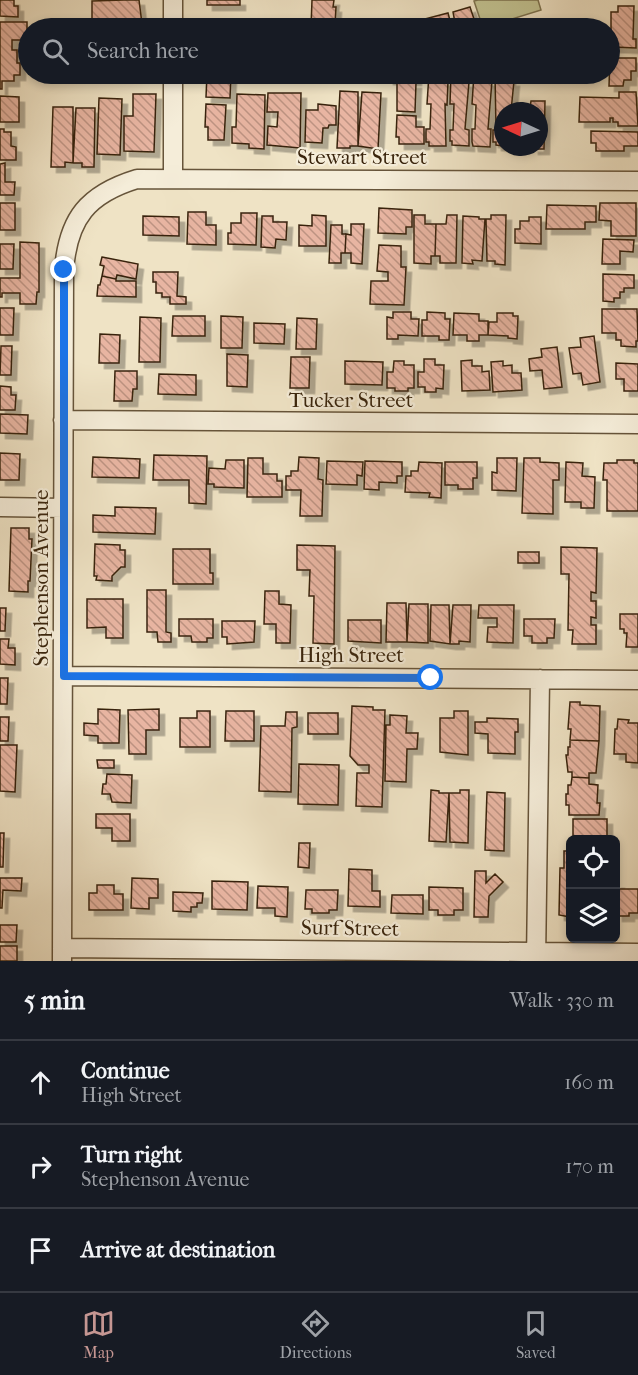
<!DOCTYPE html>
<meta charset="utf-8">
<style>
:root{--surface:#171b24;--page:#242831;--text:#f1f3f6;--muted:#9ea1a6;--line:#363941;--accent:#c59692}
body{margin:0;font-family:"IM FELL French Canon",serif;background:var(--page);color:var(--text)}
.controls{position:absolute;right:18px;bottom:18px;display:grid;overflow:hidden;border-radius:9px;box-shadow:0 3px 9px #0003}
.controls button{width:54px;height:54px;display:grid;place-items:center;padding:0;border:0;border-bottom:2px solid var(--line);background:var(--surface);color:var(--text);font:30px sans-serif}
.compass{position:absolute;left:494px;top:102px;width:54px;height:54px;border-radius:50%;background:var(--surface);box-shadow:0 3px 9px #0003;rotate:274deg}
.stop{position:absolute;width:18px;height:18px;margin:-14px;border:4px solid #1a73e8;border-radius:50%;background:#fff}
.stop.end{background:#1a73e8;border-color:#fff;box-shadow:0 2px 6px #0008}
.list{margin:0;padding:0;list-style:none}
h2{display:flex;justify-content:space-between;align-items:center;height:78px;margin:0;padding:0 24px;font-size:26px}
h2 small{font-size:20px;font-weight:400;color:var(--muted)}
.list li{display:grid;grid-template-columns:39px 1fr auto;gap:18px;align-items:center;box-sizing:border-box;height:84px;padding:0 24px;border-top:2px solid var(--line)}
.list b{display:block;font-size:22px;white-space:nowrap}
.list p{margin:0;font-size:20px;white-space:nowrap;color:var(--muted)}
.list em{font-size:20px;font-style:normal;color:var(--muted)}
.icon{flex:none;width:33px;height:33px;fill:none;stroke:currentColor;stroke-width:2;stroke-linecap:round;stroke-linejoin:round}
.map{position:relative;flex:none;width:638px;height:961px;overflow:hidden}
.search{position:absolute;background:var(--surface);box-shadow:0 3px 9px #0003;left:18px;right:18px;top:18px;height:66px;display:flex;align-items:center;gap:15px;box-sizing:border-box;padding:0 21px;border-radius:33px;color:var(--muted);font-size:22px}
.sheet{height:330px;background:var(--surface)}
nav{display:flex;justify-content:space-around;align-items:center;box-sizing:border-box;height:84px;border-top:2px solid var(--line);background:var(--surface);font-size:16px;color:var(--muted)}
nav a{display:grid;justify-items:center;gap:3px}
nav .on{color:var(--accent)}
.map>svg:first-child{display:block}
.garden{fill:#c1c190;stroke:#7d724e;stroke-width:1.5}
.building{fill:url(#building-back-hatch);stroke:#39240c;stroke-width:1.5;filter:url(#shadow)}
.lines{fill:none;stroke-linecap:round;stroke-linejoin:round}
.street-casing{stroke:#66543a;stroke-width:21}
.street{stroke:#f5edd9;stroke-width:18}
.route{stroke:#1a73e8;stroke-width:8}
.labels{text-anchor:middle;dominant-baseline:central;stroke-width:4.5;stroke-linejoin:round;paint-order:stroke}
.street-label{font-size:21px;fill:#39240c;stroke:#f5edd9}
</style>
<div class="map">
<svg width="638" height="961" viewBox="0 0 638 961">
<defs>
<pattern id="building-back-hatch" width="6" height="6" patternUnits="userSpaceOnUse" patternTransform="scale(1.5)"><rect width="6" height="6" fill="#e8b5a2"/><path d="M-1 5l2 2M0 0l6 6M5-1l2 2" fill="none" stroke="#bd9382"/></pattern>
<filter id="shadow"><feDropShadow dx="5.5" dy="5.5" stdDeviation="0" flood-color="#0004"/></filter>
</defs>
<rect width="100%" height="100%" fill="#efe3c5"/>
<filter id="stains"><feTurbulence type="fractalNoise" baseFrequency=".00333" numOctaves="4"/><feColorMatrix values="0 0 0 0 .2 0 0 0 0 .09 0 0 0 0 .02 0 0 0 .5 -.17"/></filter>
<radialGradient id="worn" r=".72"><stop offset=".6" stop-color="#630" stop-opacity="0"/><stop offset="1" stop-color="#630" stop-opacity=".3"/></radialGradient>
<path class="garden" d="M 478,0 L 538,0 L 541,10 L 483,28 L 474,1 Z"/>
<path class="building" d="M 0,0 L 14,0 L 14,6 L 18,6 L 18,17 L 0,16 Z
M 124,0 L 139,0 L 142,24 L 92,23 L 92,1 Z
M 207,0 L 240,0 L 240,5 L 207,5 Z
M 312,0 L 334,0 L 333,7 L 336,7 L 335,24 L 329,24 L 329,28 L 311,28 Z
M 618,6 L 634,6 L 633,39 L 636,39 L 636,48 L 614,47 L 614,40 L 611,40 L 611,12 L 618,12 Z
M 470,7 L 477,28 L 456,28 L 453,12 Z
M 448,13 L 452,28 L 424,28 L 421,20 Z
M 217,20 L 246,20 L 246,28 L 217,28 Z
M 0,22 L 27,22 L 27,40 L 12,40 L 12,50 L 17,50 L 17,63 L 20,63 L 20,75 L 14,75 L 14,81 L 2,81 L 2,89 L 0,89 Z
M 610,58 L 636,58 L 636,71 L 631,71 L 631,80 L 624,80 L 623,86 L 609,86 Z
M 207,74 L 231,74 L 230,98 L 206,97 Z
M 382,74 L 425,74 L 425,75 L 416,75 L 416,80 L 388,79 L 388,76 L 382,76 Z
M 429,74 L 442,74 L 442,81 L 448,81 L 447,105 L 445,104 L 446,146 L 429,146 L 429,142 L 426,142 L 426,129 L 430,129 L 431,104 L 427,104 Z
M 451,74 L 462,74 L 461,82 L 469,82 L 465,129 L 469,130 L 469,146 L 452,145 L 452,141 L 450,141 L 450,130 L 453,130 L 454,104 L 450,104 Z
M 474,74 L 485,74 L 485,81 L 492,81 L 488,129 L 491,129 L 490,147 L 473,146 L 472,142 L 472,129 L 475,129 L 476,105 L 472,104 Z
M 495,74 L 510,74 L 510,81 L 514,81 L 511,111 L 503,111 L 503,146 L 496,145 L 496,142 L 493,142 L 493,130 L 496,130 Z
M 397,83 L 416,83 L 415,112 L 397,111 Z
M 340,91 L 358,92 L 358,146 L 350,146 L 350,148 L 337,148 Z
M 362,92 L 381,93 L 378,149 L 358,146 Z
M 619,92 L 636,92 L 638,126 L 618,126 L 618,122 L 613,122 L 613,118 L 610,118 L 610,122 L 579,122 L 580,97 L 619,98 Z
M 268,93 L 301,93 L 300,148 L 267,145 L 268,126 L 277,127 L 278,112 L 267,112 Z
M 133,94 L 156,94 L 154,152 L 124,151 L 124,116 L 133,116 Z
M 237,94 L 265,95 L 264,149 L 249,148 L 249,144 L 232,143 L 232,127 L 236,127 Z
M 0,96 L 19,97 L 19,122 L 0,122 Z
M 99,98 L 122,99 L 120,155 L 97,154 Z
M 531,101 L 545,101 L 544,149 L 533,149 L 533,147 L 539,147 L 539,111 L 519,111 L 519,107 L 530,108 Z
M 206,104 L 226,105 L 224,140 L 208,140 L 208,127 L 205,127 Z
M 318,104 L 336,106 L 336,125 L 329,125 L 328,128 L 323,128 L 322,143 L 305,142 L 306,110 L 318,110 Z
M 53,107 L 73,107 L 73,163 L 65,162 L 65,167 L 51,167 Z
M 76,108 L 95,108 L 94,167 L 82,167 L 82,163 L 73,163 Z
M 397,115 L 416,116 L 416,127 L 424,127 L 424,144 L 399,144 L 399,137 L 396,137 Z
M 0,129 L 4,129 L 4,132 L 11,132 L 11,146 L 16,147 L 16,160 L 0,160 Z
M 591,131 L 638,132 L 638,146 L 624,146 L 624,151 L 596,151 L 596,143 L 591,143 Z
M 5,163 L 5,182 L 15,182 L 14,195 L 0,195 L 0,164 Z
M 0,203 L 15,203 L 15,230 L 0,230 Z
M 600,203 L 636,203 L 636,236 L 611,236 L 611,221 L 599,220 Z
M 547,205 L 596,206 L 596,222 L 585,222 L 585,229 L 546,229 Z
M 379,208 L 412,210 L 412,227 L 406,227 L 406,234 L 378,233 Z
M 188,212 L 206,212 L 206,225 L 216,225 L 216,245 L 187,244 Z
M 241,213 L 257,213 L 256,245 L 228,244 L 228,233 L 231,233 L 231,223 L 241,223 Z
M 312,215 L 326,216 L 326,246 L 299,246 L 299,225 L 312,226 Z
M 414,215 L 425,215 L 425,224 L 436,224 L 435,256 L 431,256 L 431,264 L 414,263 Z
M 447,215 L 457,215 L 456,263 L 440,263 L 440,256 L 435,256 L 436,224 L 446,224 Z
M 491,215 L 506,215 L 505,265 L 495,264 L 495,261 L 487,261 L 486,219 L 491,219 Z
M 143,216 L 179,217 L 179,236 L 143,235 Z
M 262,216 L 273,216 L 273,222 L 287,222 L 286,240 L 276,239 L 275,248 L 261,247 Z
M 463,216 L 479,217 L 479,219 L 485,219 L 482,261 L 472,260 L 473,264 L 462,263 Z
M 529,217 L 541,217 L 541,244 L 515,243 L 515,229 L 520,229 L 520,221 L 529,221 Z
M 351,224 L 364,224 L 362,264 L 351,263 L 351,253 L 345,253 L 346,234 L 351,235 Z
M 331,225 L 342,225 L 342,234 L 346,234 L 345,253 L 341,253 L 341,263 L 329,263 Z
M 603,239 L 634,240 L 633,252 L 620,251 L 620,264 L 602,264 Z
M 20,242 L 39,243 L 39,292 L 37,292 L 36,304 L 20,304 L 20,293 L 2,293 L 2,297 L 0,297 L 0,278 L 20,278 Z
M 0,244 L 14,244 L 13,269 L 0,269 Z
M 379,245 L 401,246 L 401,267 L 406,267 L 404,305 L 370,304 L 371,281 L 388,281 L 388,272 L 377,271 Z
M 102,257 L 138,264 L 136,279 L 117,275 L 116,279 L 102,276 L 104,266 L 100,265 Z
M 153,272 L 178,272 L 177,296 L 186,297 L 186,304 L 170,304 L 170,297 L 162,297 L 162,293 L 156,293 L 156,282 L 153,282 Z
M 603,274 L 634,275 L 634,288 L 624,288 L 624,292 L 620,292 L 620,298 L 614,298 L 614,302 L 603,301 Z
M 102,276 L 116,279 L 116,281 L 136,281 L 136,297 L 97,296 L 98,285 L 100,285 Z
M 0,308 L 14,308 L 13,335 L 0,335 Z
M 602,309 L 637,309 L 638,341 L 636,341 L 636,347 L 621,346 L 621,340 L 616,340 L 616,333 L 602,333 Z
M 393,312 L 411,312 L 411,319 L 419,319 L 418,336 L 398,335 L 398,339 L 387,339 L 387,317 L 393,318 Z
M 427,312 L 445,313 L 445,319 L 450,319 L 449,340 L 439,340 L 439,336 L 422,336 L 422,320 L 427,320 Z
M 454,313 L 479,314 L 479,321 L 488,321 L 488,335 L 479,335 L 479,341 L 467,341 L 467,335 L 453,335 Z
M 497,313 L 513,313 L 513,316 L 518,316 L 517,339 L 508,338 L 508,336 L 488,335 L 489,322 L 497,322 Z
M 173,316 L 205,316 L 205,336 L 172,336 Z
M 221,316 L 243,317 L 242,348 L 221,348 Z
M 140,317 L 161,318 L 160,362 L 139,362 Z
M 297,318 L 317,319 L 316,349 L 296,349 Z
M 254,323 L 285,324 L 284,344 L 254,343 Z
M 100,334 L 120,335 L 119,363 L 99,363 Z
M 594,336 L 600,382 L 583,385 L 581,373 L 573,374 L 569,348 L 581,347 L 580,338 Z
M 1,346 L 12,346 L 11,375 L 0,375 Z
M 557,347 L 562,387 L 544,389 L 542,370 L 530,371 L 529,359 L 542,357 L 541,349 Z
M 227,354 L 248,355 L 247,387 L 227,386 Z
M 291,357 L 310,357 L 309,388 L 290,388 Z
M 424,359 L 435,359 L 435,365 L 444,365 L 443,389 L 436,388 L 436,392 L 425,392 L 425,387 L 418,387 L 418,372 L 424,372 Z
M 472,360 L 472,366 L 482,366 L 482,372 L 489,371 L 490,390 L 462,391 L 461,361 Z
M 345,361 L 383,362 L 382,385 L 345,384 Z
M 394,361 L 404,361 L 404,365 L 414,365 L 414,388 L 408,388 L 408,391 L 395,391 L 395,388 L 387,388 L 387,372 L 393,372 Z
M 503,361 L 503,366 L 512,365 L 512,373 L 521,373 L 522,390 L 493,392 L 491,362 Z
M 616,363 L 638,364 L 638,391 L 624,391 L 624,379 L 616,379 Z
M 115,371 L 137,371 L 137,389 L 133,389 L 132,401 L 114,401 Z
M 159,374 L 196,375 L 196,395 L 158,394 Z
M 0,386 L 11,387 L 11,395 L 16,395 L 15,410 L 0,410 Z
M 0,414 L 28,415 L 27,434 L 0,433 Z
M 0,453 L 20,454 L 19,480 L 0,480 Z
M 154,455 L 207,456 L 206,504 L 189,503 L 189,480 L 153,480 Z
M 93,457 L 140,459 L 139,478 L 92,477 Z
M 299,457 L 319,458 L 318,479 L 323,480 L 322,516 L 300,516 L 301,490 L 286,490 L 286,476 L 291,476 L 291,471 L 298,471 Z
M 248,458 L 263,458 L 263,474 L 277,474 L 277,481 L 282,481 L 282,497 L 247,497 Z
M 497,458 L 517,458 L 516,491 L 492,490 L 492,472 L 497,473 Z
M 524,458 L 540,458 L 540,462 L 559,463 L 559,480 L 553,480 L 553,514 L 522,513 Z
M 226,460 L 244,460 L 244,488 L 214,487 L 214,484 L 208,484 L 209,468 L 225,469 Z
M 617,460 L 634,460 L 634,463 L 638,463 L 638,511 L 607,511 L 607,480 L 603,480 L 604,463 L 617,463 Z
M 327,461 L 363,462 L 362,476 L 357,475 L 357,485 L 326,484 Z
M 365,461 L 402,462 L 402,476 L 397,476 L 397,483 L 379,482 L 379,490 L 364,489 Z
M 419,462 L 442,463 L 441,498 L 429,497 L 430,493 L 405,492 L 406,476 L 411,476 L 411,471 L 418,471 Z
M 445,462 L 477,462 L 477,478 L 473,478 L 473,489 L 458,489 L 458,485 L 445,485 Z
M 566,462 L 583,463 L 582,476 L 595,477 L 594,508 L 581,508 L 581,502 L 565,502 Z
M 115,507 L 156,508 L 155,534 L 93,532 L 93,515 L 115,516 Z
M 11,528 L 29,528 L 29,539 L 32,539 L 30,581 L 28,581 L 28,592 L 9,591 Z
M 95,544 L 120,545 L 120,550 L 125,550 L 125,567 L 121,567 L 112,576 L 112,581 L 96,580 L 97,576 L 94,576 Z
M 297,545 L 335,546 L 334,644 L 313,643 L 314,596 L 309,596 L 310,570 L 297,570 Z
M 561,547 L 597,548 L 596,593 L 591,592 L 591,601 L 596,601 L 596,618 L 591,617 L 591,625 L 596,625 L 596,644 L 572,644 L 573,630 L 568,630 L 569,574 L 561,574 Z
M 173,549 L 210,549 L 210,573 L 213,573 L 213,584 L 173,584 Z
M 518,552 L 539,552 L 539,563 L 518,563 Z
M 147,590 L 166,590 L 166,632 L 171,633 L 171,642 L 158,642 L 157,632 L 147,632 Z
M 265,591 L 279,591 L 279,604 L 291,605 L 290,643 L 276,643 L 276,624 L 264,624 Z
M 87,599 L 123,599 L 123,638 L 106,638 L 106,627 L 87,628 Z
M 387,603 L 406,603 L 407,642 L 386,642 Z
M 409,604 L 428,604 L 428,643 L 407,642 Z
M 431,605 L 449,605 L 450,644 L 430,641 Z
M 453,605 L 471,605 L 470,642 L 459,641 L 459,644 L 450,644 Z
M 479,605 L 514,605 L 513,643 L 487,642 L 488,627 L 497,627 L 497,618 L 478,618 Z
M 0,608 L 6,608 L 5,631 L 0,631 Z
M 620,614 L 638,614 L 638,647 L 626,647 L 627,633 L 624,633 L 624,629 L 620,629 Z
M 179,619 L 213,619 L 213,638 L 207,638 L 207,642 L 192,642 L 191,636 L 179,636 Z
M 524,619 L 555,619 L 554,638 L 547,638 L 547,643 L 532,643 L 532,636 L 524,636 Z
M 348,620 L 381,620 L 381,643 L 348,641 Z
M 222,621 L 255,621 L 254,642 L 227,644 L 227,637 L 222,637 Z
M 0,639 L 9,639 L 8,648 L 15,648 L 15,665 L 0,664 Z
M 0,678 L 8,678 L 7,704 L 0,704 Z
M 570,702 L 580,702 L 580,705 L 600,706 L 599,741 L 570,740 L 571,729 L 568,729 Z
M 352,706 L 373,707 L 373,710 L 385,710 L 382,807 L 356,806 L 357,773 L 369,773 L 369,765 L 358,765 L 350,756 Z
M 98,709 L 120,710 L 119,743 L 98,743 L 98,736 L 84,735 L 84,723 L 98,724 Z
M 159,709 L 159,730 L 146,730 L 146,754 L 129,754 L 128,710 Z
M 197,711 L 210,711 L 210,747 L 180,747 L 180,718 L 197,718 Z
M 226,711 L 254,711 L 254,741 L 225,741 Z
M 454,711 L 468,711 L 468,755 L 440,752 L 440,718 L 454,718 Z
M 286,712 L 297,712 L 297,727 L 292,728 L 291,792 L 259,791 L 261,726 L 285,726 Z
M 308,713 L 338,713 L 338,734 L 308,734 Z
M 390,715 L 407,716 L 406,733 L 418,733 L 417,749 L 407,749 L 406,782 L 385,781 L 386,725 L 390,725 Z
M 0,717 L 9,717 L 8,741 L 0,741 Z
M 487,718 L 518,719 L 518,732 L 515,732 L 515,754 L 488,753 L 488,734 L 475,733 L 475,722 L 487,722 Z
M 618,719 L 629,720 L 628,723 L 638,723 L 638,763 L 626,762 L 626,754 L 614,754 L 615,729 L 617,729 Z
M 570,740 L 599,741 L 596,773 L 589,773 L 589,778 L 572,777 L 572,772 L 568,772 L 566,755 L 568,755 L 568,747 L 570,747 Z
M 0,745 L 17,745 L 15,792 L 0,791 Z
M 97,760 L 114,760 L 114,768 L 98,768 Z
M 299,764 L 339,765 L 338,805 L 298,804 Z
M 107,774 L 132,775 L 131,803 L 112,802 L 110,794 L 102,794 L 103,784 L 106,784 Z
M 572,777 L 589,778 L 589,784 L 598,785 L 597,803 L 600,803 L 599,815 L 569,815 L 569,805 L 566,805 L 566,794 L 568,794 L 568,785 L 571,785 Z
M 431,790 L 439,791 L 439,793 L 449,793 L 446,842 L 429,841 Z
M 460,790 L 469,790 L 468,843 L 450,842 L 449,793 L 460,793 Z
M 487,792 L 505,793 L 504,851 L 485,850 Z
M 96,814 L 130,814 L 130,841 L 112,841 L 112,828 L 96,828 Z
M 573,819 L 607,819 L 607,840 L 590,840 L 590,836 L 573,836 Z
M 0,833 L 4,833 L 3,867 L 0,867 Z
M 299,843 L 310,843 L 309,868 L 298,867 Z
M 564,851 L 570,851 L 570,917 L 559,915 L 560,868 L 564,868 Z
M 349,869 L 372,870 L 372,891 L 380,891 L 380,907 L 348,906 Z
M 475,871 L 486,871 L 486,883 L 495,874 L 503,882 L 489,896 L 488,917 L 474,917 Z
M 0,878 L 22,878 L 21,891 L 3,890 L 2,908 L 0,908 Z
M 132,878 L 158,879 L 158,898 L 149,898 L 149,909 L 131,908 Z
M 212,881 L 248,882 L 247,910 L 212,909 Z
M 616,883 L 619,883 L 619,889 L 638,889 L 638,913 L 629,913 L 629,916 L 617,916 Z
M 97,885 L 114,885 L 114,894 L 123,894 L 123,910 L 89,910 L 89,893 L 97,893 Z
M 258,886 L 288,887 L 287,917 L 275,916 L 275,908 L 257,908 Z
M 429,887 L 463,888 L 463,910 L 454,910 L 454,915 L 438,915 L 438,910 L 429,910 Z
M 306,890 L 338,890 L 337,910 L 329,910 L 329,913 L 312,913 L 312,909 L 305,909 Z
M 173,892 L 203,893 L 202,903 L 197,903 L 197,907 L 191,907 L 191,912 L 173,911 Z
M 392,895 L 423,895 L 423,914 L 391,913 Z
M 0,925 L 17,925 L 16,942 L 0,942 Z
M 0,946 L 17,946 L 17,961 L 0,961 Z"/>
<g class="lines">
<g class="street-casing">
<path id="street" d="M 173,28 L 173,0
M 173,179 L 173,74
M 63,420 L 638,424
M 0,507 L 63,508
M 64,676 L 638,680
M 62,948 L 638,953
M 62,961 L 64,270 C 68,218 88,194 137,179 L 638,181
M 536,961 L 540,679"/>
</g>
<use href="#street" class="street"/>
</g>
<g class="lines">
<path class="route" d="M 64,270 L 64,676 L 431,678"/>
</g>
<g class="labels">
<g class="street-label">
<text x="362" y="157">Stewart Street</text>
<text x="351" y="400">Tucker Street</text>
<text transform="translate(41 578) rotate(-90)">Stephenson Avenue</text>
<text x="351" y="655">High Street</text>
<text transform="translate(350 928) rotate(1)">Surf Street</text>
</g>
</g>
<rect width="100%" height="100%" filter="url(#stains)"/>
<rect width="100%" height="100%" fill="url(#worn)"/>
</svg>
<div class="controls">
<button><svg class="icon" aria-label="locate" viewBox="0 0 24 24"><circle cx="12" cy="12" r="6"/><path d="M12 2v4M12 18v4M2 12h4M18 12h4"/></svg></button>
<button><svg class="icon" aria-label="layers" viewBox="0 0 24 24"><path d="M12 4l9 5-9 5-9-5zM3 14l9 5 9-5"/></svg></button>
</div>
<svg class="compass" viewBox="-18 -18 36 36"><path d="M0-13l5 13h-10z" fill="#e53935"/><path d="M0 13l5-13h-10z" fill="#9ea1a6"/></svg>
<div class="stop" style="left:431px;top:678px"></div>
<div class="stop end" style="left:64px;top:270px"></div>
<div class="search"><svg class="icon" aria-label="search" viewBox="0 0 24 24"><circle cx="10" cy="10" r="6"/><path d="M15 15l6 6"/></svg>Search here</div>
</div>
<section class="sheet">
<h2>5 min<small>Walk · 330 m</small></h2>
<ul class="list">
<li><svg class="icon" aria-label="ahead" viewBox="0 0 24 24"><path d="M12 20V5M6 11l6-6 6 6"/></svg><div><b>Continue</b><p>High Street</p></div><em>160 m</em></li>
<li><svg class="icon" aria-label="right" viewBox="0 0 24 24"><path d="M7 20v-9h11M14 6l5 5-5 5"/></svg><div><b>Turn right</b><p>Stephenson Avenue</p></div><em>170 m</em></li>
<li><svg class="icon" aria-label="arrive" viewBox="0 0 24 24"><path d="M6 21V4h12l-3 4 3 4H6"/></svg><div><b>Arrive at destination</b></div></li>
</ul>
</section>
<nav>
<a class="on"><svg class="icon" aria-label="map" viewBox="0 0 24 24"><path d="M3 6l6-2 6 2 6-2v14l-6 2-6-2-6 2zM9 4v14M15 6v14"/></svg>Map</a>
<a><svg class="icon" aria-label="directions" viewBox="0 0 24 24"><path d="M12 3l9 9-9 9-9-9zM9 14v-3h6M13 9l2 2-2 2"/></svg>Directions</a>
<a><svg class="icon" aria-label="saved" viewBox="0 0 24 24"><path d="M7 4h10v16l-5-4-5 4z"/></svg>Saved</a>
</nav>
